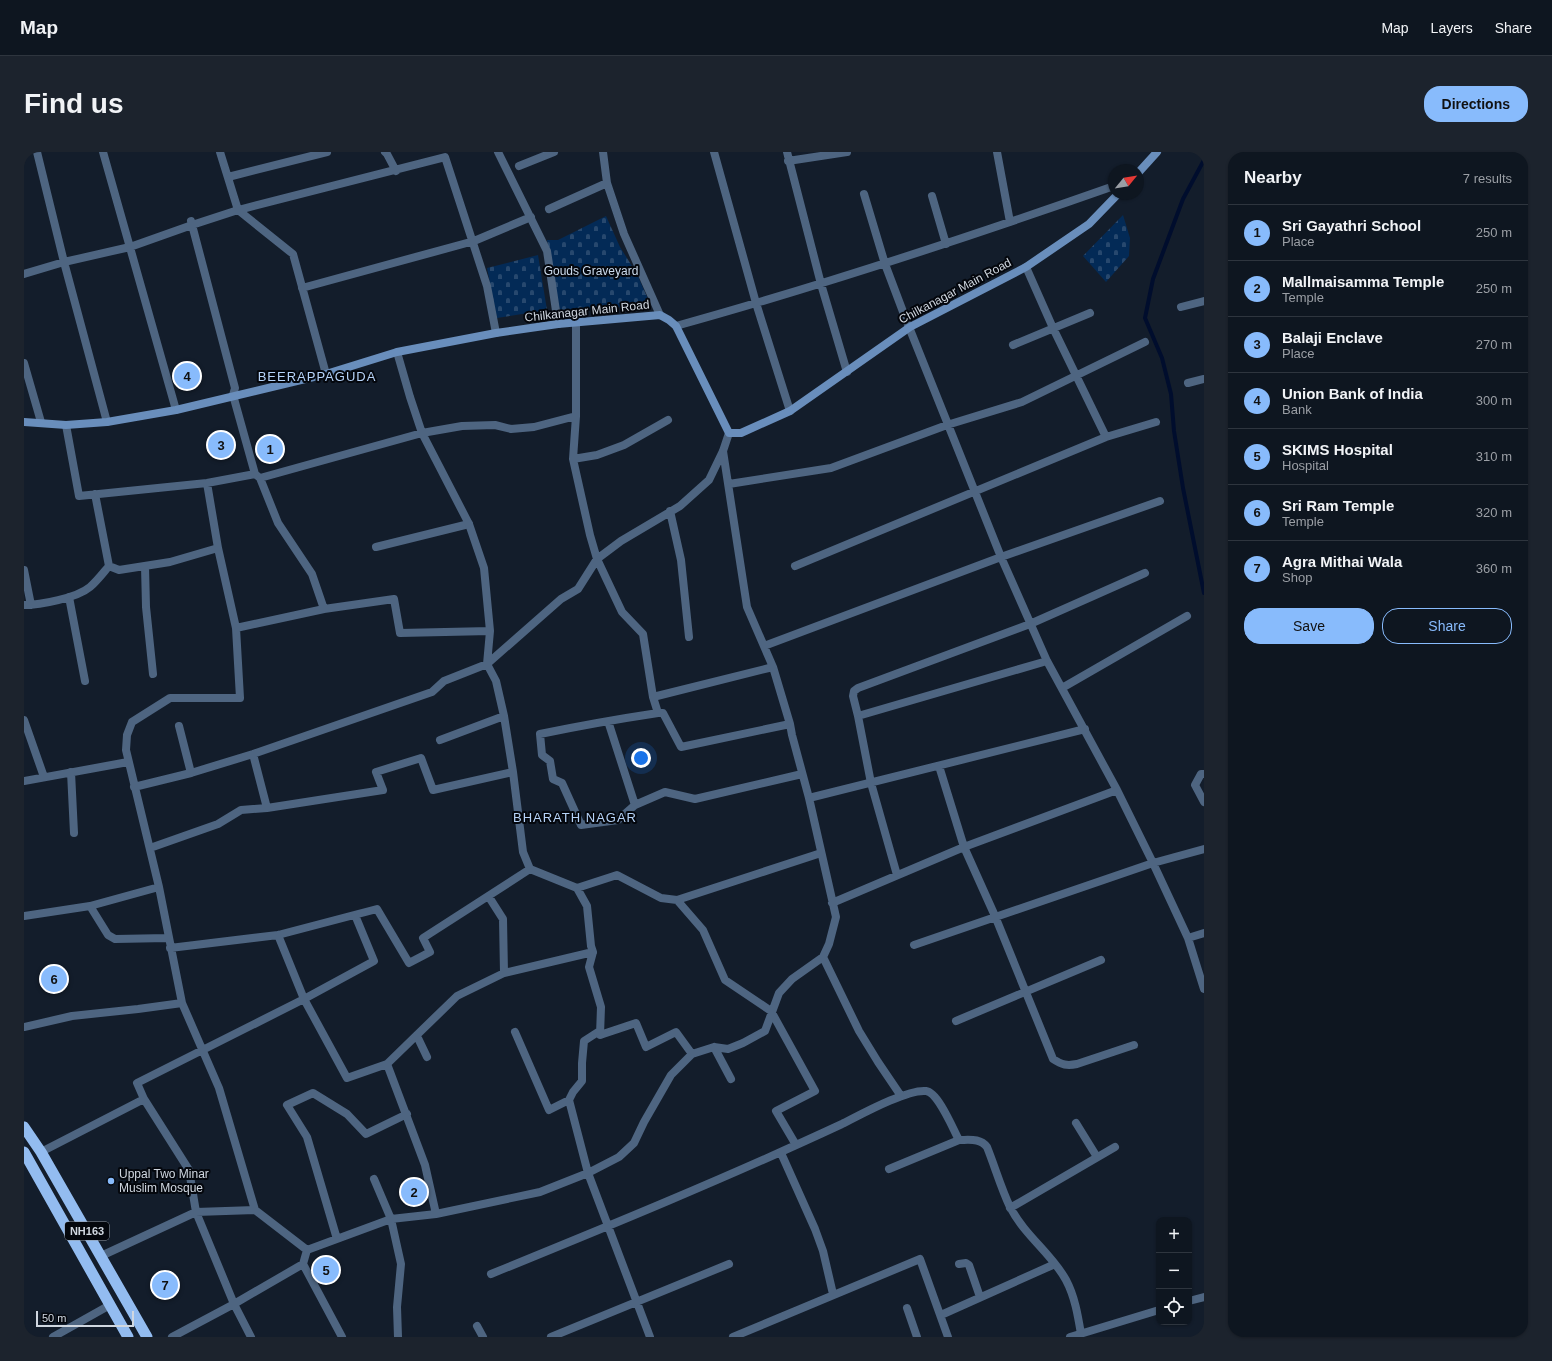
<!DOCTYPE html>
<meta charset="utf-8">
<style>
:root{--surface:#0e1620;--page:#1c232d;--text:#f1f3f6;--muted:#9b9fa5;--line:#2e353e;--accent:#88bbfc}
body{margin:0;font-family:Helvetica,sans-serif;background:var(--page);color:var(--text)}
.controls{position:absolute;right:12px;bottom:12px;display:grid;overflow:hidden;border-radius:8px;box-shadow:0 1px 3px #0004}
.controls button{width:36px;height:36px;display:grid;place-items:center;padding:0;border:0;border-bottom:1px solid var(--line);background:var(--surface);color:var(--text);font:20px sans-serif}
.compass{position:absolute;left:1084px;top:12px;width:36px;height:36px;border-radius:50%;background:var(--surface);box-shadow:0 1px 3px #0004;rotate:60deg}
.scale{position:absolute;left:12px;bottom:10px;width:98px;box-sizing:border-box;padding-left:4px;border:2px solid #d0d7e0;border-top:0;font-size:11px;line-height:14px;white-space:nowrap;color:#d0d7e0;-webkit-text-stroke:3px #04070d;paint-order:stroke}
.you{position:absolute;left:617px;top:606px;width:14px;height:14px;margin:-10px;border:3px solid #fff;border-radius:50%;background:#1a73e8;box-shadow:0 0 0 6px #1a73e833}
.badge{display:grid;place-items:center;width:26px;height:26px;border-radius:50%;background:var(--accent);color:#111;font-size:13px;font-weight:700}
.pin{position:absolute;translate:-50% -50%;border:2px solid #fff;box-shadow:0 1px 4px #0006}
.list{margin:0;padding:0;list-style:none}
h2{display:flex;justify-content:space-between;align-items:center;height:52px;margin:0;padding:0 16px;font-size:17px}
h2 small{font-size:13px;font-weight:400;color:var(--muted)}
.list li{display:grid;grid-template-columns:26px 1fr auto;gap:12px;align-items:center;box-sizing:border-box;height:56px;padding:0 16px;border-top:1px solid var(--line)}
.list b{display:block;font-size:15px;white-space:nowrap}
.list p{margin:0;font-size:13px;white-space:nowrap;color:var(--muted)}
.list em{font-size:13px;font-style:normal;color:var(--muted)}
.actions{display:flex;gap:8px;padding:12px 16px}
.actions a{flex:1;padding:9px 0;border:1px solid var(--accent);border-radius:16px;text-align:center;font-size:14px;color:var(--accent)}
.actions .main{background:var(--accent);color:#111}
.icon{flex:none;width:22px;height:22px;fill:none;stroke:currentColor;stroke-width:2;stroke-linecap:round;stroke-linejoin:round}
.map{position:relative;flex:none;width:1180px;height:1185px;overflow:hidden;border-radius:16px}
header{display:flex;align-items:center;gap:24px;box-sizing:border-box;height:56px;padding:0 20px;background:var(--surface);border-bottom:1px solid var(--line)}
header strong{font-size:19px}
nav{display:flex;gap:22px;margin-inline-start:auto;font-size:14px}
.intro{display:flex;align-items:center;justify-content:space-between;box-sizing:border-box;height:96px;padding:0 24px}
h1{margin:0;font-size:28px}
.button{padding:10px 18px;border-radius:16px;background:var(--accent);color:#111;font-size:14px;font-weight:700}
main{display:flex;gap:24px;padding:0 24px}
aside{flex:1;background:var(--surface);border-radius:16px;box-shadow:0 1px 3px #0004}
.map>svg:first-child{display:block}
.cemetery{fill:url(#cemetery-stones)}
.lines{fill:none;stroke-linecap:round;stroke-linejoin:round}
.stream{stroke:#000d2d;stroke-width:4}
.service{stroke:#4e6581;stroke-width:8}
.minor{stroke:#4e6581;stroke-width:8}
.secondary{stroke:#698ebc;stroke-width:8}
.trunk{stroke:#93bcf0;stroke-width:11}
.poi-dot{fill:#88bbfc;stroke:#04070d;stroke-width:1.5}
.labels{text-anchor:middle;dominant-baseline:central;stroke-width:4;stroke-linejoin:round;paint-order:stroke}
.shield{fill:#04070d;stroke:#9399a1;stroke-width:1}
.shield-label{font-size:11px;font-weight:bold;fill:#d0d7e0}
.park-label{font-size:12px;fill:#ccdbed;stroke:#04070d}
.street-label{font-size:12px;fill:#d0d7e0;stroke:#04070d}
.poi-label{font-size:12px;fill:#d0d7e0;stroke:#04070d;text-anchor:start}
.neighbourhood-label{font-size:13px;letter-spacing:1px;fill:#b6d3f8;stroke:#04070d}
</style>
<header>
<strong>Map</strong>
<nav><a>Map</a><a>Layers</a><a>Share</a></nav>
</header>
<div class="intro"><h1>Find us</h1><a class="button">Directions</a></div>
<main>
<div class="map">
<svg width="1180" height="1185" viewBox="0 0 1180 1185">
<defs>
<pattern id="cemetery-stones" width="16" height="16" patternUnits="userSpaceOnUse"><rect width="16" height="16" fill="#032a56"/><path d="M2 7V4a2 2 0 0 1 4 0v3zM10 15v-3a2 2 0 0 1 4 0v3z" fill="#27486e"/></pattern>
</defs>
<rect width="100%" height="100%" fill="#131d2b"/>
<path class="cemetery" d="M 1099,63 L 1106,86 L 1105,104 L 1082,130 L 1059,104 Z
M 582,64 L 596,95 L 613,122 L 624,147 L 617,154 L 536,159 L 523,88 L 534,88 Z
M 514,103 L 523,158 L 473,166 L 463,116 Z"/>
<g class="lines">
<path class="stream" d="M 1180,8 L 1159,47 L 1129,127 L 1121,166 L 1138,206 L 1147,242 L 1150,279 L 1159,336 L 1180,441"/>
<path class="service" d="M 352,395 L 445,372"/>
<path class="minor" d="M 13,0 L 40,110 L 83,270
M 79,0 L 152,258
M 196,0 L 214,58 L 269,102 L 302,222
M 361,0 L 363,2 L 372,19
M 474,0 L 523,99 L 534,172
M 579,0 L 583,31 L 600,82 L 636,163
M 690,0 L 732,151 L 766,259
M 763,0 L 797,132 L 823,220
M 973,0 L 986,70
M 764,9 L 823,0
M 495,14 L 530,0
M 204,25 L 303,0
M 840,42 L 861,112 L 881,165 L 977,405 L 1023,509 L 1093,638 L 1129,711 L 1164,786 L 1180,837
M 908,44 L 922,92
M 525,57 L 583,31
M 167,69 L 211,236 L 209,243 L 231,322 L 236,326 L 254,371 L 288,422 L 300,457
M 1002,115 L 1029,176 L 1082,285
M 0,122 L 40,110 L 106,95 L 168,73 L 214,58 L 421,5 L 463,134 L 472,181
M 278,136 L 450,89 L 507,65
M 1157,155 L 1180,149
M 552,171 L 552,264 L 549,307 L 566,383 L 573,407 L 598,460 L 619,482 L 629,545 L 749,515
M 652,174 C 800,133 945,85 1090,34
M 989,193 L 1066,161
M 373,200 L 386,245 L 398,281 L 445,372 L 460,416 L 466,479 L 463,512 L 472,529 L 480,564 L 489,620 L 499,700 L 506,717 L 553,736 L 563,754 L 567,794 L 569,800 L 565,815 L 577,855 L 576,883 L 574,880 L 560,889 L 558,911 L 558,929 L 549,940 L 545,948 L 564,1021 L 626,1185
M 0,211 L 17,270
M 1164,231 L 1180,227
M 42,273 L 55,344 L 183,331 L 231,322
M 549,307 L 573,303 L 600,293 L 644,268
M 236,326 L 398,281 L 438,274 L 471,273 L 487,277 L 510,275 L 552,264
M 183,331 L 194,396 L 212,476 L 300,457 L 370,447 L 376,481 L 466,479
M 705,332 L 807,316 L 923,273 L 998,250 L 1121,190
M 71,342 L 85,414
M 646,359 L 657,408 L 665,485
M 121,414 L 122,455 L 129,522
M 771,414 L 1082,285 L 1132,270
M 0,418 L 7,453
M 45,445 L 61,529
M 0,453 C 16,453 53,446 66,435 C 73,429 79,421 85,414 L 95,418 L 146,410 L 194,396
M 212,476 L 216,546 L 146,546 L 108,570 L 103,583 L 102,598 L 135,735 L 158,851 L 195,936 L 231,1058
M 740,494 L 977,405 L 1136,349
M 1038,536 L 1163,464
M 634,561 L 639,561 L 657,595 L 766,572
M 834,564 L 1023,509
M 0,568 L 20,625
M 584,569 L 611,653 L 594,668 L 557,673 L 538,631 L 529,627 L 526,609 L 518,603 L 516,582 C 555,574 594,567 634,561 L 629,545
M 155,574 L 167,621
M 416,588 L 480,564
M 229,602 L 243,656
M 915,614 L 940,695 L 971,764 L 1029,907 C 1038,913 1043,914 1053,912 L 1110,893
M 47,620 L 50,681
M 1180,622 L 1177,622 L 1171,633 L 1180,650
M 0,629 L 104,610
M 110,635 L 167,621 L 229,602 L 408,540 L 420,529 L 463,512 L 537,447 L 554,437 L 573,407 L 597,389 L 656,354 L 685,328 L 699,299 L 705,281
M 785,646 L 1061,577
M 611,653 L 641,640 L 671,647 L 778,622
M 126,696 L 194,672 L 217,658 L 243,656 L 359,638 L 352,620 L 397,606 L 409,638 L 489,620
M 873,723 L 847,631 L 834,564 L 829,544 L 830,539 L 834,536 L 1006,472 L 1121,421
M 553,736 L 593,723 L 637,746 L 653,748 L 679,778 L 701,828 L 747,859 L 791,939 L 752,959 L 772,993
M 465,745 L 479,767 L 480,821
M 653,748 L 797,701
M 808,751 L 940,695 L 1093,638
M 66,754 L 135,735
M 0,764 L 66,754 L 84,783 L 91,787 L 144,786
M 254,783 L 280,847 L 323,926 L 363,912 L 433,844 L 437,842 L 480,821 L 569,800
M 1164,786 L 1180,781
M 890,793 L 1129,711 L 1180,697
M 146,796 L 254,783 L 353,757 L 385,811 L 406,800 L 399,786 L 506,717
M 799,805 L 835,879 L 854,910 L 877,944
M 932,869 L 1077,808
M 0,875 L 48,864 L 114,857 L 158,851
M 491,880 L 525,958 L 545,948
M 576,883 L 612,871 L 622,895 L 652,880 L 668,902
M 393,884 L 403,905
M 690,895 L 707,927
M 363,912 L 401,1013 L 412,1062
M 120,947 L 165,1018 L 172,1060 L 210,1152 L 227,1185
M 1052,971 L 1073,1005
M 17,1000 L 120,947 L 113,931 L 280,847 L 350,809 L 331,763
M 757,1001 L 791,1077 L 799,1099 L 809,1142
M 865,1017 L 935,988
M 350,1027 L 367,1067 L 377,1112 L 373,1155 L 374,1185
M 986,1056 L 1091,995
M 313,1087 L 283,985 L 263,953 L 289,941 L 323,962 L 342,982 L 383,962
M 77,1104 L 172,1060 L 231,1058 L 283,1098 L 367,1067 L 412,1062 L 516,1040 L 564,1021 L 595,1005 L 610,991 L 620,970 L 647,923 L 668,902 L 690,895 L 704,897 L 719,891 L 741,879 L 755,841 L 768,827 L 799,805 L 805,792 L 812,765 L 785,646 L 768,583 L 766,572 L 749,515 L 723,455 L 699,299
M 279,1112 L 318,1185
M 935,1112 L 942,1111 L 945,1113 L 956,1145
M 467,1122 C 585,1074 702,1026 818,972 C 836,963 883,937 902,939 C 914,940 929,977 935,988 C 946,988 956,986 963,995 C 971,1015 977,1036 986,1055 C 1001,1084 1028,1102 1042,1128 C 1051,1145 1054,1164 1057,1182
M 1165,1149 L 1180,1145
M 883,1156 L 893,1185
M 917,1163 L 1031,1112
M 453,1174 L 459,1185
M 29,1185 L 86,1153
M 148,1185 L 210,1152 L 279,1112 L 283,1098
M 527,1185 L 705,1112
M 709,1185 L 896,1107 L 924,1185
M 1046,1185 L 1135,1158"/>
<path class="secondary" d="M 1114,21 L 1133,0
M 0,270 L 42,273 L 83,270 L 152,258 L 302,222 L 373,200 L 472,181 L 534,172 L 636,163 L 645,168 L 652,174 L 705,281 L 717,281 L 766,259 L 886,175 L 1002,115 L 1065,72 L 1094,42"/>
<path class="trunk" d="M 0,975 L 17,1000 L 123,1185
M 0,1000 L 104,1185"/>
</g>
<circle class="poi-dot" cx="87" cy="1029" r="4"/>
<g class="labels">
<rect class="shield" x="41" y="1070" width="44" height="18" rx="3"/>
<g class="shield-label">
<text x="63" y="1079">NH163</text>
</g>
<g class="park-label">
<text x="567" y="119">Gouds Graveyard</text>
</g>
<g class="street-label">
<text transform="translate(931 139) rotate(-28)">Chilkanagar Main Road</text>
<text transform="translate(563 159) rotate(-6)">Chilkanagar Main Road</text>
</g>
<g class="poi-label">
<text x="95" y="1022">Uppal Two Minar<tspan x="95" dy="14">Muslim Mosque</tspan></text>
</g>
<g class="neighbourhood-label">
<text x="293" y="224">BEERAPPAGUDA</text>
<text x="551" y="665">BHARATH NAGAR</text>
</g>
</g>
</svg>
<div class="controls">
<button>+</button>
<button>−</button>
<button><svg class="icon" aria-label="locate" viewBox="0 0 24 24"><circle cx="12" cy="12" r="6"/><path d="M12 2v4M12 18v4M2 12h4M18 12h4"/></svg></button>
</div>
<svg class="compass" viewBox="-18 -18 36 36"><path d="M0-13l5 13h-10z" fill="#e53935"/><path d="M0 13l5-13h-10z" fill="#9b9fa5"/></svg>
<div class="scale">50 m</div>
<div class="you"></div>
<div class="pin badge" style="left:246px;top:297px">1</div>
<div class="pin badge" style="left:390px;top:1040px">2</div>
<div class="pin badge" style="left:197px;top:293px">3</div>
<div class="pin badge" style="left:163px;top:224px">4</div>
<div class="pin badge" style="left:302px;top:1118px">5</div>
<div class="pin badge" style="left:30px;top:827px">6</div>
<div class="pin badge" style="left:141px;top:1133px">7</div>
</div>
<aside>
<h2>Nearby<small>7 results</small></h2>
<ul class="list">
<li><span class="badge">1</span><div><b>Sri Gayathri School</b><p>Place</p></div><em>250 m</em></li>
<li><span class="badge">2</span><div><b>Mallmaisamma Temple</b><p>Temple</p></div><em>250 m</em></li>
<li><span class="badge">3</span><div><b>Balaji Enclave</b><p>Place</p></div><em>270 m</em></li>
<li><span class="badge">4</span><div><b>Union Bank of India</b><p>Bank</p></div><em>300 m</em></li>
<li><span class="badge">5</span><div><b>SKIMS Hospital</b><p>Hospital</p></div><em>310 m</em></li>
<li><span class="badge">6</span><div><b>Sri Ram Temple</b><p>Temple</p></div><em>320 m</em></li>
<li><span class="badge">7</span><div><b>Agra Mithai Wala</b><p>Shop</p></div><em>360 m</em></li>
</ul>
<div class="actions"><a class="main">Save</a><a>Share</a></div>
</aside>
</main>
